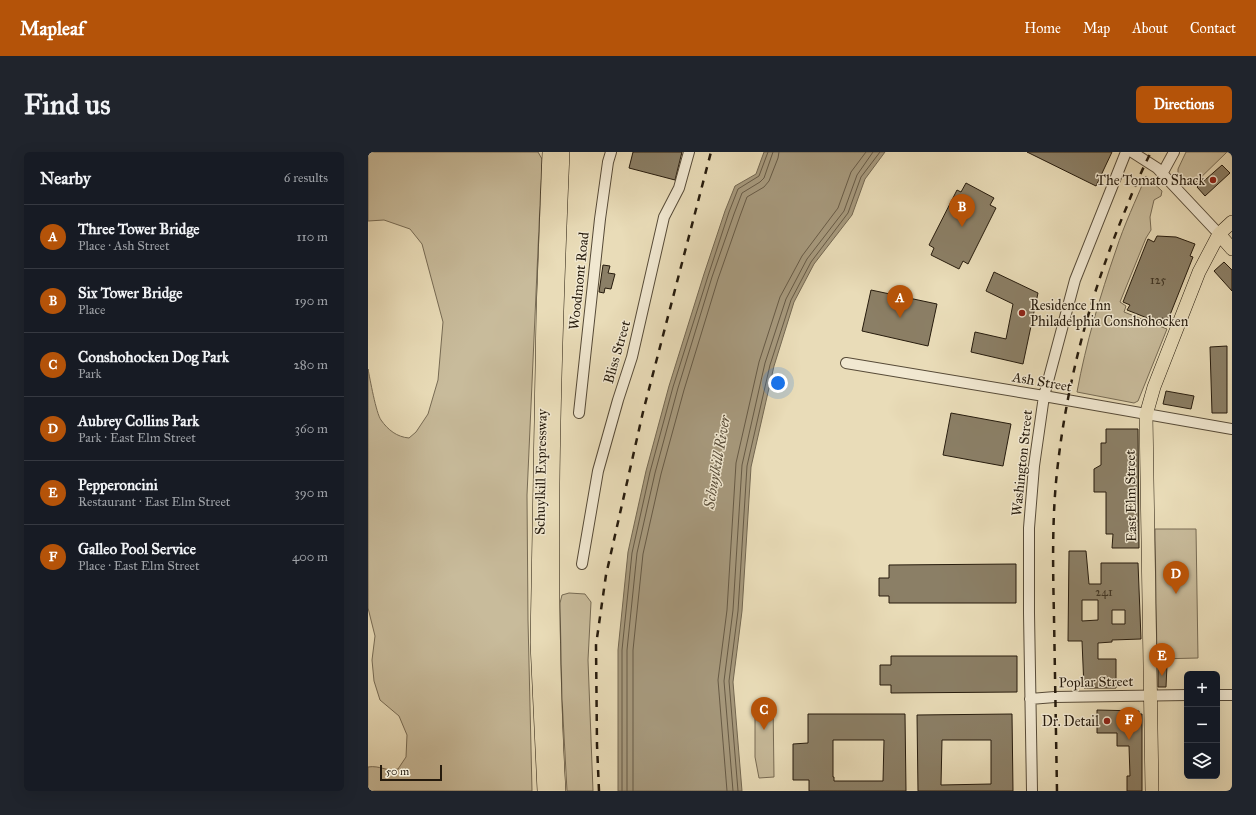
<!DOCTYPE html>
<meta charset="utf-8">
<style>
:root{--surface:#171b24;--page:#20242c;--text:#f1f3f6;--muted:#9ea1a6;--line:#363941;--accent:#b45309}
body{margin:0;font-family:"IM FELL Great Primer",serif;background:var(--page);color:var(--text)}
.controls{position:absolute;right:12px;bottom:12px;display:grid;overflow:hidden;border-radius:6px;box-shadow:0 4px 16px #0002}
.controls button{width:36px;height:36px;display:grid;place-items:center;padding:0;border:0;border-bottom:1px solid var(--line);background:var(--surface);color:var(--text);font:20px sans-serif}
.scale{position:absolute;left:12px;bottom:10px;width:62px;box-sizing:border-box;padding-left:4px;border:2px solid #261b0d;border-top:0;font-size:11px;line-height:14px;white-space:nowrap;color:#261b0d;-webkit-text-stroke:3px #f1e8d1;paint-order:stroke}
.you{position:absolute;left:410px;top:231px;width:14px;height:14px;margin:-10px;border:3px solid #fff;border-radius:50%;background:#1a73e8;box-shadow:0 0 0 6px #1a73e833}
.badge{display:grid;place-items:center;width:26px;height:26px;border-radius:50%;background:var(--accent);color:#fff;font-size:13px;font-weight:700}
.pin{position:absolute;translate:-50% -33px;filter:drop-shadow(0 1px 2px #0008)}
.pin::after{content:'';position:absolute;top:21px;width:14px;height:12px;background:inherit;clip-path:polygon(0 0,100% 0,50% 100%)}
.list{margin:0;padding:0;list-style:none}
h2{display:flex;justify-content:space-between;align-items:center;height:52px;margin:0;padding:0 16px;font-size:17px}
h2 small{font-size:13px;font-weight:400;color:var(--muted)}
.list li{display:grid;grid-template-columns:26px 1fr auto;gap:12px;align-items:center;box-sizing:border-box;height:64px;padding:0 16px;border-top:1px solid var(--line)}
.list b{display:block;font-size:15px;white-space:nowrap}
.list p{margin:0;font-size:13px;white-space:nowrap;color:var(--muted)}
.list em{font-size:13px;font-style:normal;color:var(--muted)}
.icon{flex:none;width:22px;height:22px;fill:none;stroke:currentColor;stroke-width:2;stroke-linecap:round;stroke-linejoin:round}
.map{position:relative;flex:none;width:864px;height:639px;overflow:hidden;border-radius:6px}
header{display:flex;align-items:center;gap:24px;box-sizing:border-box;height:56px;padding:0 20px;background:var(--accent);color:#fff}
header strong{font-size:19px}
nav{display:flex;gap:22px;margin-inline-start:auto;font-size:14px}
.intro{display:flex;align-items:center;justify-content:space-between;box-sizing:border-box;height:96px;padding:0 24px}
h1{margin:0;font-size:28px}
.button{padding:10px 18px;border-radius:6px;background:var(--accent);color:#fff;font-size:14px;font-weight:700}
main{display:flex;gap:24px;padding:0 24px}
aside{flex:1;background:var(--surface);border-radius:6px;box-shadow:0 4px 16px #0002}
.map>svg:first-child{display:block}
.green{fill:#c8bb9b;stroke:#776b54}
.water{fill:#a79a7e;stroke:#736751}
.lines{fill:none;stroke-linecap:round;stroke-linejoin:round}
.shore{stroke:#665a46;stroke-width:1}
.building{fill:#8b7f66;stroke:#261b0d;fill-rule:evenodd}
.minor-casing{stroke:#574b38;stroke-width:12}
.major-casing{stroke:#261b0d;stroke-width:14}
.highway-casing{stroke:#261b0d;stroke-width:16}
.minor{stroke:#f1e8d1;stroke-width:10}
.major{stroke:#e9dcb8;stroke-width:13}
.highway{stroke:#e9dcb8;stroke-width:15}
.rail{stroke:#261b0d;stroke-width:2.5;stroke-dasharray:7 7;stroke-linecap:butt}
.poi-dot{fill:#8f2418;stroke:#f1e8d1;stroke-width:1.5}
.labels{text-anchor:middle;dominant-baseline:central;stroke-width:3;stroke-linejoin:round;paint-order:stroke}
.number-label{font-size:12px;fill:#3f3423}
.poi-label{font-size:14px;fill:#261b0d;stroke:#f1e8d1;text-anchor:end}
.street-label{font-size:14px;fill:#261b0d;stroke:#f1e8d1}
.water-label{font-size:15px;font-style:italic;fill:#5a4e3a;stroke:#f1e8d1}
</style>
<header>
<strong>Mapleaf</strong>
<nav><a>Home</a><a>Map</a><a>About</a><a>Contact</a></nav>
</header>
<div class="intro"><h1>Find us</h1><a class="button">Directions</a></div>
<main>
<aside>
<h2>Nearby<small>6 results</small></h2>
<ul class="list">
<li><span class="badge">A</span><div><b>Three Tower Bridge</b><p>Place · Ash Street</p></div><em>110 m</em></li>
<li><span class="badge">B</span><div><b>Six Tower Bridge</b><p>Place</p></div><em>190 m</em></li>
<li><span class="badge">C</span><div><b>Conshohocken Dog Park</b><p>Park</p></div><em>280 m</em></li>
<li><span class="badge">D</span><div><b>Aubrey Collins Park</b><p>Park · East Elm Street</p></div><em>360 m</em></li>
<li><span class="badge">E</span><div><b>Pepperoncini</b><p>Restaurant · East Elm Street</p></div><em>390 m</em></li>
<li><span class="badge">F</span><div><b>Galleo Pool Service</b><p>Place · East Elm Street</p></div><em>400 m</em></li>
</ul>
</aside>
<div class="map">
<svg width="864" height="639" viewBox="0 0 864 639">
<rect width="100%" height="100%" fill="#e9dcb8"/>
<filter id="stains"><feTurbulence type="fractalNoise" baseFrequency=".005" numOctaves="4"/><feColorMatrix values="0 0 0 0 .2 0 0 0 0 .09 0 0 0 0 .02 0 0 0 .5 -.17"/></filter>
<radialGradient id="worn" r=".72"><stop offset=".6" stop-color="#630" stop-opacity="0"/><stop offset="1" stop-color="#630" stop-opacity=".3"/></radialGradient>
<path class="green" d="M 0,0 L 170,0 L 174,7 L 159,343 L 160,468 L 164,639 L 0,639 L 0,615 C 12,613 18,620 30,617 L 38,605 L 39,583 L 31,564 L 12,548 L 6,529 L 4,508 L 7,484 L 0,456 L 0,217 C 2,227 8,261 13,268 C 20,278 29,285 41,286 L 48,280 L 60,262 L 70,228 L 75,170 L 54,92 L 42,77 L 16,68 L 0,69 Z
M 818,0 L 859,0 L 824,34 L 810,22 L 810,17 Z
M 778,24 L 794,39 L 793,44 L 786,48 L 782,65 L 783,78 L 778,86 L 752,150 L 758,154 L 756,160 L 799,177 L 770,249 L 766,251 L 709,240 C 718,191 732,144 748,98 C 756,73 768,48 778,24 Z
M 787,377 L 828,377 L 830,506 L 789,507 Z
M 201,441 L 217,442 L 223,450 L 220,508 L 225,639 L 199,639 L 194,546 L 192,451 L 194,443 Z
M 387,550 L 405,550 L 406,625 L 391,626 L 387,605 Z"/>
<path class="water" d="M 396,0 L 517,0 L 497,27 L 484,63 L 446,112 L 426,150 L 406,214 L 383,315 L 374,459 L 365,530 L 374,639 L 250,639 L 250,498 L 260,400 L 278,319 L 301,234 L 336,122 L 357,59 L 367,34 L 388,22 Z"/>
<g class="lines">
<path class="shore" d="M 254,639 L 254,498 L 264,401 L 282,320 L 305,235 L 340,124 L 361,60 L 370,37 L 391,24 L 400,0
M 259,639 L 259,498 L 269,401 L 287,321 L 310,236 L 344,125 L 366,62 L 374,41 L 392,30 L 396,26 L 405,0
M 265,639 L 265,498 L 275,402 L 293,322 L 316,238 L 350,127 L 372,64 L 379,45 L 396,35 L 401,29 L 410,6 L 411,0
M 359,639 L 350,528 L 359,458 L 368,311 L 391,210 L 412,145 L 434,104 L 470,56 L 483,20 L 498,0
M 365,639 L 356,529 L 365,458 L 374,313 L 397,211 L 418,147 L 439,107 L 476,59 L 489,23 L 505,0
M 370,639 L 361,529 L 370,459 L 379,314 L 402,213 L 423,148 L 443,110 L 480,61 L 493,25 L 512,0"/>
</g>
<path class="building" d="M 265,0 L 314,0 L 307,28 L 261,16 Z
M 659,0 L 744,0 L 728,34 Z
M 854,13 L 862,21 L 837,44 L 829,35 Z
M 598,31 L 626,46 L 622,53 L 628,56 L 600,112 L 595,109 L 591,117 L 563,103 L 566,96 L 561,93 L 589,38 L 593,40 Z
M 789,84 L 808,85 L 827,92 L 822,104 L 825,105 L 800,168 L 794,166 L 792,171 L 759,158 L 762,153 L 755,150 L 780,87 L 786,90 Z
M 856,110 L 864,118 L 864,139 L 846,119 Z
M 235,113 L 242,114 L 240,121 L 247,122 L 243,137 L 237,136 L 236,141 L 231,140 Z
M 626,120 L 670,141 L 655,212 L 603,200 L 607,180 L 638,187 L 645,152 L 618,139 Z
M 503,138 L 569,152 L 560,194 L 494,179 Z
M 859,194 L 859,261 L 844,261 L 842,195 Z
M 798,239 L 826,244 L 823,257 L 795,252 Z
M 583,261 L 643,272 L 635,314 L 575,303 Z
M 738,277 L 770,277 L 771,396 L 744,396 L 745,382 L 738,382 L 738,340 L 726,340 L 726,317 L 733,313 L 733,291 L 738,291 Z
M 701,399 L 718,399 L 721,432 L 733,432 L 733,411 L 770,411 L 773,487 L 744,488 L 744,490 L 730,491 L 730,507 L 748,507 L 748,536 L 716,536 L 714,489 L 700,489 ZM 714,448 L 730,448 L 730,468 L 714,469 ZM 744,458 L 757,458 L 757,472 L 744,472 Z
M 648,412 L 648,451 L 521,451 L 521,444 L 511,444 L 511,426 L 521,426 L 521,413 Z
M 523,504 L 649,504 L 649,540 L 523,541 L 523,533 L 512,533 L 512,513 L 523,513 Z
M 790,513 L 799,513 L 798,535 L 790,535 Z
M 729,558 L 771,559 L 771,562 L 774,562 L 774,639 L 759,639 L 759,624 L 762,624 L 761,594 L 749,594 L 749,581 L 729,581 Z
M 440,562 L 537,562 L 538,639 L 441,639 L 441,628 L 425,628 L 425,592 L 440,591 ZM 465,588 L 516,588 L 515,629 L 466,629 L 466,625 L 465,625 Z
M 644,562 L 645,639 L 550,639 L 549,563 ZM 574,588 L 623,588 L 623,632 L 573,633 Z"/>
<g class="lines">
<g class="minor-casing">
<path id="minor" d="M 764,0 L 789,16 L 851,82
M 794,22 L 806,0
M 478,211 L 676,244 L 864,277
M 211,261 L 232,67 L 240,10 L 243,0
M 214,412 L 230,319 L 250,248 L 264,205 L 296,65 L 311,36 L 321,0
M 849,543 L 864,543
M 662,547 L 687,545 L 819,543
M 664,639 L 661,461 L 661,376 L 666,314 L 676,244 L 707,128 L 758,0"/>
</g>
<g class="major-casing">
<path id="major" d="M 851,82 L 864,97
M 784,639 L 778,263 L 786,235 L 831,120 L 851,82 L 864,70"/>
</g>
<g class="highway-casing">
<path id="highway" d="M 177,639 L 170,491 L 176,159 L 182,0
M 190,639 C 178,426 185,213 194,0"/>
</g>
<use href="#minor" class="minor"/>
<use href="#major" class="major"/>
<use href="#highway" class="highway"/>
<path class="rail" d="M 231,639 L 229,593 L 228,493 L 238,423 L 275,260 L 343,0
M 689,639 C 688,581 687,523 686,465 C 685,420 684,375 688,330 C 697,235 722,142 759,54 C 766,36 774,18 783,0"/>
</g>
<g class="poi-dot">
<circle cx="845" cy="28" r="4"/>
<circle cx="654" cy="161" r="4"/>
<circle cx="739" cy="569" r="4"/>
</g>
<g class="labels">
<g class="number-label">
<text x="790" y="128">125</text>
<text x="736" y="440">241</text>
</g>
<g class="poi-label">
<text x="837" y="28">The Tomato Shack</text>
<text x="662" y="153" text-anchor="start">Residence Inn<tspan x="662" dy="16">Philadelphia Conshohocken</tspan></text>
<text x="731" y="569">Dr. Detail</text>
</g>
<g class="street-label">
<text transform="translate(211 129) rotate(-84)">Woodmont Road</text>
<text transform="translate(249 200) rotate(-74)">Bliss Street</text>
<text transform="translate(674 230) rotate(10)">Ash Street</text>
<text transform="translate(654 311) rotate(-84)">Washington Street</text>
<text transform="translate(173 320) rotate(-89)">Schuylkill Expressway</text>
<text transform="translate(763 344) rotate(-91)">East Elm Street</text>
<text transform="translate(728 530) rotate(-1)">Poplar Street</text>
</g>
<g class="water-label">
<text transform="translate(349 310) rotate(-80)">Schuylkill River</text>
</g>
</g>
<rect width="100%" height="100%" filter="url(#stains)"/>
<rect width="100%" height="100%" fill="url(#worn)"/>
</svg>
<div class="controls">
<button>+</button>
<button>−</button>
<button><svg class="icon" aria-label="layers" viewBox="0 0 24 24"><path d="M12 4l9 5-9 5-9-5zM3 14l9 5 9-5"/></svg></button>
</div>
<div class="scale">50 m</div>
<div class="you"></div>
<div class="pin badge" style="left:532px;top:166px">A</div>
<div class="pin badge" style="left:594px;top:75px">B</div>
<div class="pin badge" style="left:396px;top:578px">C</div>
<div class="pin badge" style="left:808px;top:442px">D</div>
<div class="pin badge" style="left:794px;top:524px">E</div>
<div class="pin badge" style="left:761px;top:588px">F</div>
</div>
</main>
